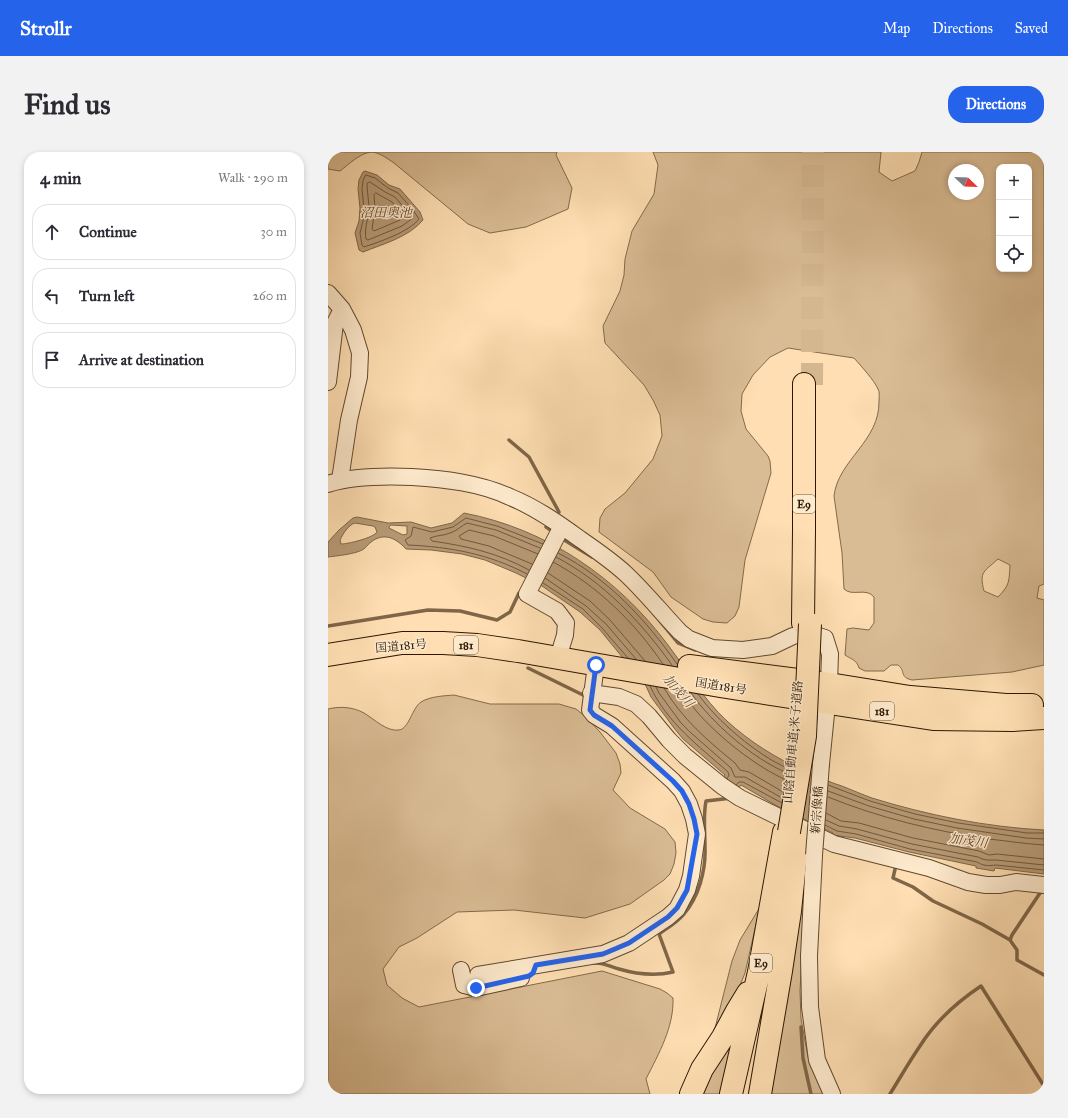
<!DOCTYPE html>
<meta charset="utf-8">
<style>
:root{--surface:#fff;--page:#f2f2f3;--text:#2b2b33;--muted:#7c7c81;--line:#e1e1e2;--accent:#2563eb}
body{margin:0;font-family:"IM FELL Great Primer","Noto Serif JP",serif;background:var(--page);color:var(--text)}
.controls{position:absolute;right:12px;top:12px;display:grid;overflow:hidden;border-radius:8px;box-shadow:0 2px 6px #0003}
.controls button{width:36px;height:36px;display:grid;place-items:center;padding:0;border:0;border-bottom:1px solid var(--line);background:var(--surface);color:var(--text);font:20px sans-serif}
.compass{position:absolute;left:620px;top:12px;width:36px;height:36px;border-radius:50%;background:var(--surface);box-shadow:0 2px 6px #0003;rotate:113deg}
.stop{position:absolute;width:12px;height:12px;margin:-9px;border:3px solid #2563eb;border-radius:50%;background:#fff}
.stop.end{background:#2563eb;border-color:#fff;box-shadow:0 1px 4px #0008}
.list{margin:0;padding:0;list-style:none}
h2{display:flex;justify-content:space-between;align-items:center;height:52px;margin:0;padding:0 16px;font-size:17px}
h2 small{font-size:13px;font-weight:400;color:var(--muted)}
.list li{display:grid;grid-template-columns:26px 1fr auto;gap:12px;align-items:center;box-sizing:border-box;height:56px;margin:0 8px 8px;padding:0 8px;border:1px solid var(--line);border-radius:16px}
.list b{display:block;font-size:15px;white-space:nowrap}
.list em{font-size:13px;font-style:normal;color:var(--muted)}
.icon{flex:none;width:22px;height:22px;fill:none;stroke:currentColor;stroke-width:2;stroke-linecap:round;stroke-linejoin:round}
.map{position:relative;flex:none;width:716px;height:942px;overflow:hidden;border-radius:16px}
header{display:flex;align-items:center;gap:24px;box-sizing:border-box;height:56px;padding:0 20px;background:var(--accent);color:#fff}
header strong{font-size:19px}
nav{display:flex;gap:22px;margin-inline-start:auto;font-size:14px}
.intro{display:flex;align-items:center;justify-content:space-between;box-sizing:border-box;height:96px;padding:0 24px}
h1{margin:0;font-size:28px}
.button{padding:10px 18px;border-radius:16px;background:var(--accent);color:#fff;font-size:14px;font-weight:700}
main{display:flex;gap:24px;padding:0 24px}
aside{flex:1;background:var(--surface);border-radius:16px;box-shadow:0 2px 6px #0003}
.map>svg:first-child{display:block}
.green{fill:#dabc94;stroke:#836a4b;fill-rule:evenodd}
.water{fill:#b79a76;stroke:#7f6648;fill-rule:evenodd}
.lines{fill:none;stroke-linecap:round;stroke-linejoin:round}
.shore{stroke:#72583c;stroke-width:1}
.stream{stroke:#7f6648;stroke-width:3.5}
.highway-tunnel{stroke:#d4b68f;stroke-width:22;stroke-dasharray:22 11;stroke-linecap:butt}
.minor-casing{stroke:#60492e;stroke-width:18}
.highway-casing{stroke:#2c1702;stroke-width:24}
.minor{stroke:#feeacd;stroke-width:16}
.highway{stroke:#fedeb2;stroke-width:22}
.minor-bridge-casing{stroke:#60492e;stroke-width:18;stroke-linecap:butt}
.highway-bridge-casing{stroke:#2c1702;stroke-width:24;stroke-linecap:butt}
.minor-bridge{stroke:#feeacd;stroke-width:16}
.highway-bridge{stroke:#fedeb2;stroke-width:22}
.route{stroke:#2563eb;stroke-width:5}
.labels{text-anchor:middle;dominant-baseline:central;stroke-width:3;stroke-linejoin:round;paint-order:stroke}
.shield{fill:#feeacd;stroke:#6b563f;stroke-width:1}
.shield-label{font-size:11px;font-weight:bold;fill:#2c1702}
.street-label{font-size:12px;fill:#2c1702;stroke:#feeacd}
.water-label{font-size:13px;font-style:italic;fill:#644b30;stroke:#feeacd}
</style>
<header>
<strong>Strollr</strong>
<nav><a>Map</a><a>Directions</a><a>Saved</a></nav>
</header>
<div class="intro"><h1>Find us</h1><a class="button">Directions</a></div>
<main>
<aside>
<h2>4 min<small>Walk · 290 m</small></h2>
<ul class="list">
<li><svg class="icon" aria-label="ahead" viewBox="0 0 24 24"><path d="M12 20V5M6 11l6-6 6 6"/></svg><div><b>Continue</b></div><em>30 m</em></li>
<li><svg class="icon" aria-label="left" viewBox="0 0 24 24"><path d="M17 20v-9H6M10 6l-5 5 5 5"/></svg><div><b>Turn left</b></div><em>260 m</em></li>
<li><svg class="icon" aria-label="arrive" viewBox="0 0 24 24"><path d="M6 21V4h12l-3 4 3 4H6"/></svg><div><b>Arrive at destination</b></div></li>
</ul>
</aside>
<div class="map">
<svg width="716" height="942" viewBox="0 0 716 942">
<rect width="100%" height="100%" fill="#fedeb2"/>
<filter id="stains"><feTurbulence type="fractalNoise" baseFrequency=".005" numOctaves="4"/><feColorMatrix values="0 0 0 0 .2 0 0 0 0 .09 0 0 0 0 .02 0 0 0 .5 -.17"/></filter>
<radialGradient id="worn" r=".72"><stop offset=".6" stop-color="#630" stop-opacity="0"/><stop offset="1" stop-color="#630" stop-opacity=".3"/></radialGradient>
<path class="green" d="M 0,0 L 229,0 L 228,3 L 244,36 L 240,57 L 198,75 L 162,81 L 140,72 L 66,11 C 60,7 51,0 43,0 C 32,1 20,13 12,19 L 0,17 Z
M 325,0 L 553,0 L 551,20 L 564,29 L 587,19 L 591,10 L 594,0 L 716,0 L 716,432 L 711,434 L 709,446 L 716,448 L 716,513 L 684,520 L 584,528 C 571,525 578,519 570,513 L 563,513 L 556,519 L 537,519 L 531,516 C 529,508 523,507 517,503 L 519,477 L 525,476 L 541,478 L 546,471 L 546,445 C 538,435 524,445 516,437 L 514,401 L 506,344 C 510,308 552,289 551,249 C 551,245 552,240 550,237 C 546,228 533,214 526,206 L 460,196 L 442,205 L 425,223 L 414,242 L 413,259 L 418,277 L 440,304 L 442,309 L 443,321 L 417,408 L 411,455 L 407,464 L 399,471 L 385,470 L 375,467 L 343,445 L 325,420 L 271,380 L 272,366 L 277,357 L 297,341 L 325,307 L 334,284 L 332,263 L 325,248 L 316,233 L 277,191 L 275,174 L 292,139 L 296,123 L 297,107 L 304,79 L 326,42 L 330,13 ZM 671,15 L 701,15 L 701,117 L 671,117 ZM 626,18 L 650,18 L 650,42 L 626,42 ZM 670,407 L 682,413 C 681,429 682,433 670,445 L 656,439 C 651,419 656,420 670,407 Z
M 126,543 L 162,552 L 231,552 L 248,557 L 258,565 L 272,580 L 288,601 L 292,612 L 293,621 L 285,638 L 302,656 L 337,677 L 347,690 L 348,701 L 346,712 L 342,722 L 336,728 L 302,752 L 257,766 L 186,758 L 129,760 L 89,786 L 71,795 L 55,817 L 59,833 L 74,846 L 91,855 L 274,819 L 332,837 L 339,841 L 345,846 C 346,875 331,901 318,927 L 322,942 L 0,942 L 0,557 C 12,554 25,555 36,561 C 46,567 59,580 71,578 C 81,577 84,556 93,550 C 103,544 116,544 126,543 Z
M 480,683 L 472,839 L 473,867 L 480,905 L 495,942 L 439,942 Z
M 432,755 L 417,821 L 399,865 L 383,892 L 404,809 L 412,788 Z
M 410,873 L 394,942 L 371,942 Z"/>
<path class="water" d="M 37,19 L 49,23 L 61,33 L 72,37 L 92,60 L 95,68 C 81,85 55,92 35,100 L 31,98 L 27,81 L 31,69 L 32,56 L 30,37 L 31,28 L 35,20 Z
M 136,361 C 219,377 290,426 340,493 C 359,518 375,547 399,569 C 422,590 448,606 476,619 C 480,621 482,623 485,625 C 492,627 499,628 505,631 C 518,635 530,641 544,646 C 599,663 658,675 716,678 L 716,722 L 667,716 L 666,719 L 648,716 L 648,714 L 581,700 L 527,686 L 504,683 L 505,681 L 449,654 L 413,633 L 406,641 L 392,631 L 397,623 L 355,587 L 346,576 L 323,545 L 318,534 L 272,478 L 252,460 L 214,434 L 188,421 L 157,408 L 134,402 L 103,398 L 78,397 C 68,386 56,380 43,390 C 40,392 37,397 34,398 C 27,402 8,404 0,405 L 0,390 L 11,378 L 25,366 L 29,365 L 60,371 L 83,370 L 103,376 L 124,371 ZM 27,371 L 45,374 L 47,375 L 49,380 C 45,386 20,392 13,392 L 12,388 C 15,382 20,373 27,371 ZM 63,373 L 79,374 L 79,382 L 75,383 L 61,376 L 61,375 Z"/>
<g class="lines">
<path class="shore" d="M 38,23 L 47,26 L 60,36 L 70,41 L 85,58 L 91,67 C 81,80 51,90 36,95 L 34,93 L 32,81 L 35,69 L 36,57 L 34,37 L 35,29 Z
M 42,30 L 57,40 L 67,45 L 85,66 L 74,74 L 40,88 L 38,87 C 36,78 40,67 41,58 C 41,49 39,40 39,32 Z
M 48,41 L 64,50 L 76,65 L 72,68 L 46,79 L 44,77 L 47,57 L 46,43 Z
M 230,401 C 280,426 318,468 349,512
M 228,405 C 276,430 313,470 344,513
M 225,410 C 270,434 307,471 335,512
M 204,412 L 161,394 L 133,387 L 131,384 L 141,378 L 166,384 L 210,402
M 201,418 C 170,401 139,394 104,389 L 102,386 C 109,383 115,384 122,381 C 129,379 133,374 139,371 L 168,378 L 212,396
M 220,421 L 262,449 L 282,468 L 317,509
M 199,422 C 161,402 123,395 80,393 L 77,388 L 83,384 L 85,375 L 104,380 L 125,375 L 138,366 L 169,374 L 215,392
M 217,426 L 258,454 L 278,472 L 308,507
M 215,431 L 255,457 L 274,476 L 300,506
M 322,534 C 339,571 371,594 400,620 L 401,623 L 399,627
M 328,535 L 331,541 L 353,571 L 362,580 L 403,616 L 407,625 L 417,625 L 454,646
M 336,536 C 354,567 380,589 407,611 L 412,618 L 421,620 L 455,640
M 355,540 C 360,546 364,554 369,560 C 391,585 427,614 458,628
M 363,541 C 385,572 424,606 459,621
M 370,542 C 389,569 429,603 459,616
M 408,633 L 411,630 L 415,630 L 454,651
M 500,633 L 542,649 L 587,662 L 630,671 L 699,681 L 716,681
M 500,639 L 541,654 L 586,667 L 629,676 L 698,686 L 716,687
M 500,645 C 552,666 606,679 661,687 C 680,689 698,692 716,693
M 498,661 L 513,669 L 531,671 L 585,686 L 651,699 L 661,703 L 669,702 L 716,707
M 498,668 L 511,674 L 529,677 L 584,692 L 650,705 C 658,709 660,708 668,708 L 716,713
M 497,673 L 509,679 L 528,682 L 582,697 L 649,710 C 655,714 661,714 668,713 L 716,718"/>
<path class="stream" d="M 181,288 L 201,305 L 231,360
M 218,375 L 227,381
M 233,386 L 264,405
M 332,469 L 350,491 L 367,498
M 0,474 L 100,458 L 132,459 L 169,468 L 182,460 L 191,441
M 200,516 L 255,543
M 568,713 L 565,726 L 585,735 L 605,749 L 654,772 L 682,788
M 714,738 L 684,783 L 682,788 L 689,798 L 689,808 L 716,823
M 266,811 C 276,810 282,815 291,817 C 308,822 328,824 345,820 L 331,782 C 339,776 348,771 355,763 C 371,745 378,718 377,695 C 377,679 375,664 378,649 L 404,646
M 473,875 L 475,906 L 483,942
M 562,942 C 572,926 581,910 592,894 C 607,870 629,850 653,834 L 716,934"/>
<path class="highway-tunnel" d="M 484,233 L 485,0"/>
<g class="minor-casing">
<path id="minor" d="M 0,141 L 14,157 L 25,178 L 32,201 L 31,225 L 21,268 L 12,328
M 0,230 L 7,171 L 14,157
M 0,332 C 24,324 59,324 84,325 C 117,327 152,331 182,345 C 207,355 230,371 252,387 C 268,398 284,409 298,422 C 317,440 334,461 352,480 L 361,487 L 384,496 L 415,498 L 444,494 L 465,484 L 481,481 L 497,486 L 502,502 L 501,532 L 493,612
M 230,506 L 237,483 L 238,471 L 229,459 L 199,442 L 234,374
M 263,541 L 291,545 L 308,552 L 321,564 L 341,588 L 357,604 L 394,634 L 412,646 L 506,692 L 601,716 L 640,730 L 658,733 L 672,733 L 688,730 L 716,733
M 486,703 L 481,804 L 482,855 L 489,908 L 504,942
M 133,818 L 136,833 L 148,836 L 193,826
M 150,823 L 275,802 L 301,791 L 340,765 L 349,757 L 359,738 L 363,724 L 369,682 L 366,667 L 361,652 L 354,639 L 345,629 L 284,574 L 266,563 L 262,558 L 268,513"/>
</g>
<g class="highway-casing">
<path id="highway" d="M 475,471 L 476,379 L 476,232
M 0,503 L 74,491 L 115,491 L 149,493 L 190,499 L 392,534 L 605,567 L 684,568 L 716,566
M 361,514 L 501,532 L 582,545 L 678,553 L 704,553
M 363,942 L 374,917 L 395,885 L 409,859 L 420,841
M 403,942 L 431,820 L 456,680
M 432,942 L 453,819 L 462,759 L 470,682"/>
</g>
<use href="#minor" class="minor"/>
<use href="#highway" class="highway"/>
<g class="minor-bridge-casing">
<path id="minor-bridge" d="M 486,703 L 493,612"/>
</g>
<g class="highway-bridge-casing">
<path id="highway-bridge" d="M 461,680 L 477,584 L 482,472"/>
</g>
<use href="#minor-bridge" class="minor-bridge"/>
<use href="#highway-bridge" class="highway-bridge"/>
</g>
<g class="lines">
<path class="route" d="M 148,836 L 201,824 L 205,821 L 208,813 L 275,802 L 301,791 L 340,765 L 349,756 L 359,738 L 369,682 L 366,667 L 361,652 L 354,639 L 345,629 L 284,574 L 266,563 L 262,558 L 268,513"/>
</g>
<g class="labels">
<g class="shield">
<rect x="465" y="343" width="22" height="18" rx="3"/>
<rect x="126" y="484" width="24" height="18" rx="3"/>
<rect x="542" y="550" width="24" height="18" rx="3"/>
<rect x="422" y="802" width="22" height="18" rx="3"/>
</g>
<g class="shield-label">
<text x="476" y="352">E9</text>
<text x="138" y="493">181</text>
<text x="554" y="559">181</text>
<text x="433" y="811">E9</text>
</g>
<g class="street-label">
<text transform="translate(73 494) rotate(-5)">国道181号</text>
<text transform="translate(393 534) rotate(9)">国道181号</text>
<text transform="translate(465 590) rotate(-85)">山陰自動車道;米子道路</text>
<text transform="translate(489 658) rotate(-86)">新宗像橋</text>
</g>
<g class="water-label">
<text x="58" y="61">沼田奥池</text>
<text transform="translate(350 539) rotate(49)">加茂川</text>
<text transform="translate(640 689) rotate(8)">加茂川</text>
</g>
</g>
<rect width="100%" height="100%" filter="url(#stains)"/>
<rect width="100%" height="100%" fill="url(#worn)"/>
</svg>
<div class="controls">
<button>+</button>
<button>−</button>
<button><svg class="icon" aria-label="locate" viewBox="0 0 24 24"><circle cx="12" cy="12" r="6"/><path d="M12 2v4M12 18v4M2 12h4M18 12h4"/></svg></button>
</div>
<svg class="compass" viewBox="-18 -18 36 36"><path d="M0-13l5 13h-10z" fill="#e53935"/><path d="M0 13l5-13h-10z" fill="#7c7c81"/></svg>
<div class="stop" style="left:268px;top:513px"></div>
<div class="stop end" style="left:148px;top:836px"></div>
</div>
</main>
